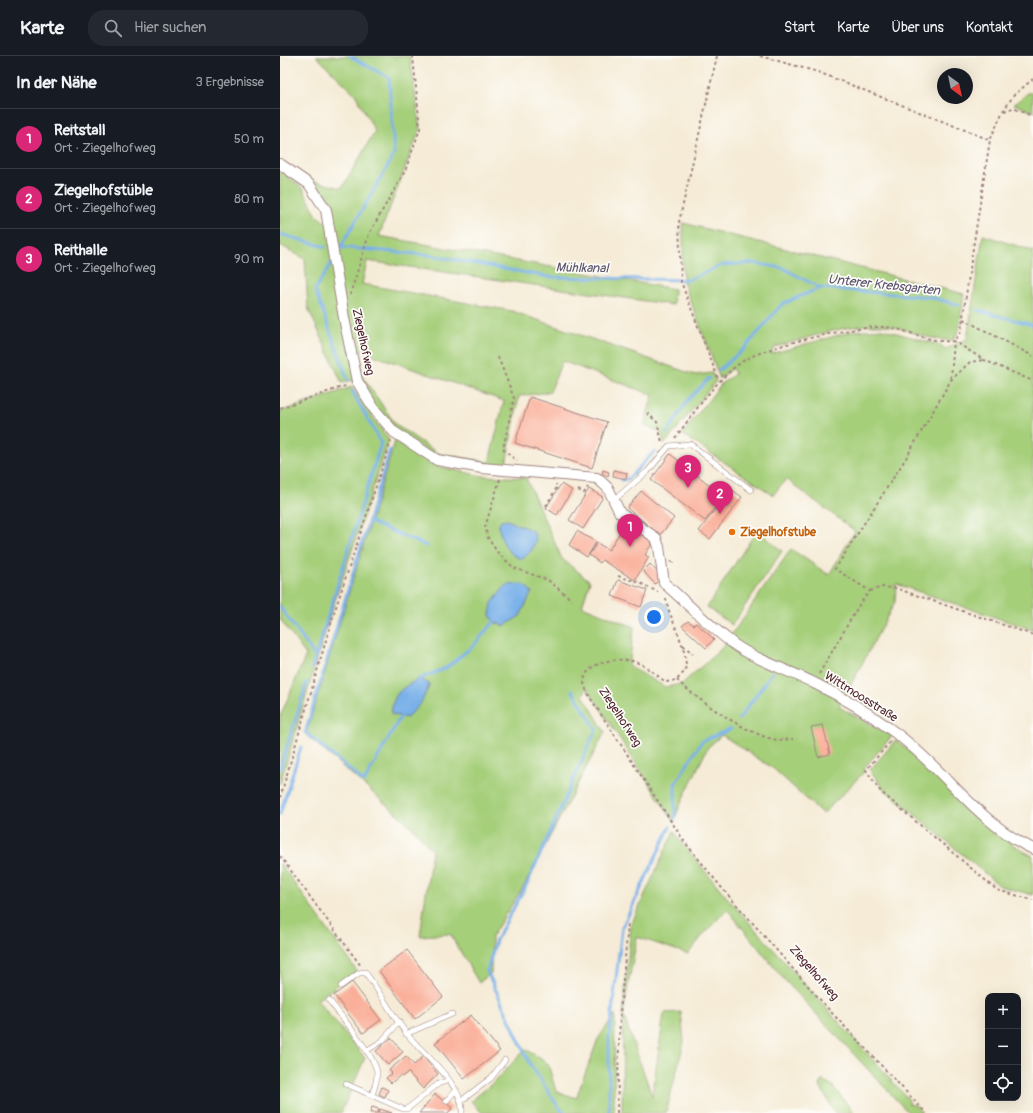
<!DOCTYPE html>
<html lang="de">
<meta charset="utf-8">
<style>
:root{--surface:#171b24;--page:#242831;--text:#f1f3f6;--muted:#9ea1a6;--line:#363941;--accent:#db2777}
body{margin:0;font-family:Pangolin,sans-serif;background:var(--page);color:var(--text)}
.controls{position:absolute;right:12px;bottom:12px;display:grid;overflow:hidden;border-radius:8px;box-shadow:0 4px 16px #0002}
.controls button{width:36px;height:36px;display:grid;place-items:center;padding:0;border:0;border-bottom:1px solid var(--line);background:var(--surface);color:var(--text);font:20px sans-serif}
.compass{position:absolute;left:657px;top:12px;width:36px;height:36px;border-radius:50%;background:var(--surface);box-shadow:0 4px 16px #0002;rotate:147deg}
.you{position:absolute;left:374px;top:561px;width:14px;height:14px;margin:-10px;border:3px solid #fff;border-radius:50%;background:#1a73e8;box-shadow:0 0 0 6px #1a73e833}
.badge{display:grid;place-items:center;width:26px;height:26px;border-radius:50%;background:var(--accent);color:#fff;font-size:13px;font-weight:700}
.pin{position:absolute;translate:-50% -33px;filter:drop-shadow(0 1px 2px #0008)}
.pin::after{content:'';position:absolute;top:21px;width:14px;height:12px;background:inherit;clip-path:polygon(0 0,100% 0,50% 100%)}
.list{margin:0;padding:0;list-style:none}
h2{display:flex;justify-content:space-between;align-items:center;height:52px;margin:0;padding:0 16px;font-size:17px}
h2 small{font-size:13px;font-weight:400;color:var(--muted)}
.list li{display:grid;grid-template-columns:26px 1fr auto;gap:12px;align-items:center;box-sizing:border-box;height:60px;padding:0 16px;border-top:1px solid var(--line)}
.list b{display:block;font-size:15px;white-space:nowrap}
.list p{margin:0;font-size:13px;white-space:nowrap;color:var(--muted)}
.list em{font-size:13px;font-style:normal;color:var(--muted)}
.icon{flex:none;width:22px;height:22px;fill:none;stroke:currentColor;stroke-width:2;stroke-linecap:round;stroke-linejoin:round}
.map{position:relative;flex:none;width:753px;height:1057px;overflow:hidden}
header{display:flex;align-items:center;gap:24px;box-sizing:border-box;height:56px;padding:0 20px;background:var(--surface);border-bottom:1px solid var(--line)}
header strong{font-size:19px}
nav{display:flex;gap:22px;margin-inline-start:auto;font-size:14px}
.search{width:280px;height:36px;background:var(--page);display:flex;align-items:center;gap:10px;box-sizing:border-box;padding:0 14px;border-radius:16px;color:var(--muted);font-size:15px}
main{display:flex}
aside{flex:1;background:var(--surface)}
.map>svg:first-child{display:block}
.green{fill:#a6cf7a;stroke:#787752;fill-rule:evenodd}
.water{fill:#79b1e9;stroke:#62688a}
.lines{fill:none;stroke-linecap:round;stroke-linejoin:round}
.stream{stroke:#79b1e9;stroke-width:3}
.building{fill:#faae98}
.service-casing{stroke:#a08580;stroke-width:6}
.minor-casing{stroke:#a08580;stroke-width:12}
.path{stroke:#a08580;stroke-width:2;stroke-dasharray:3 3;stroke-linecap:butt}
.service{stroke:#fff;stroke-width:5}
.minor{stroke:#fff;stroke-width:10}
.food-dot{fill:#e8710a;stroke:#fdfcf7;stroke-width:1.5}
.labels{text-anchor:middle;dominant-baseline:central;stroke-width:3.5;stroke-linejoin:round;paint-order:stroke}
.street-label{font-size:12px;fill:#4a1f2b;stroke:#fdfcf7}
.food-label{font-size:12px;font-weight:bold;fill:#c56008;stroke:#fdfcf7;text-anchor:start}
.water-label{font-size:13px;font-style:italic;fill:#5a526e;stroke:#fdfcf7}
</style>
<header>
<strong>Karte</strong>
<div class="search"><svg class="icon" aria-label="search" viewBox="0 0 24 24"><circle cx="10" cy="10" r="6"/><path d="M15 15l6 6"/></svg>Hier suchen</div>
<nav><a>Start</a><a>Karte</a><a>Über uns</a><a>Kontakt</a></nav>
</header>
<main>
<aside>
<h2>In der Nähe<small>3 Ergebnisse</small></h2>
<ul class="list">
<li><span class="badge">1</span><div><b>Reitstall</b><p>Ort · Ziegelhofweg</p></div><em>50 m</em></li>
<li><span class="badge">2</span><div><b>Ziegelhofstüble</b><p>Ort · Ziegelhofweg</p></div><em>80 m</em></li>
<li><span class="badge">3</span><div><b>Reithalle</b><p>Ort · Ziegelhofweg</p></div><em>90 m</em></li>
</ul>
</aside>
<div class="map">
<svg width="753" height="1057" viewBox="0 0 753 1057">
<rect width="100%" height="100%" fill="#fdfcf7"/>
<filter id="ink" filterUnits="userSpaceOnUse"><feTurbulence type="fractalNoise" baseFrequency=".025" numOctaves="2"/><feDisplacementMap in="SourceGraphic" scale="8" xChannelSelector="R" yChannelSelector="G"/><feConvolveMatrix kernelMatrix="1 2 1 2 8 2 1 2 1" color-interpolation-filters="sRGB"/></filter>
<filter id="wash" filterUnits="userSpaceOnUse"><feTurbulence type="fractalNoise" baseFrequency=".012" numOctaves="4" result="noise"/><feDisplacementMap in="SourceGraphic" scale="16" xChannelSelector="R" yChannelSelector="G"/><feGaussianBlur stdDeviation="0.9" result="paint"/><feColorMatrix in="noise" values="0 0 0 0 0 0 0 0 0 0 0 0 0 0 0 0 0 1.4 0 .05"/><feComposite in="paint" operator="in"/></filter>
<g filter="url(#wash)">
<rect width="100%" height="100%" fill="#f5ebd6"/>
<path class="green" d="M 36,0 L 130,0 L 140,73 L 99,180 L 394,233 L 393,249 L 87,205 L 82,228 L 232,255 L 415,319 L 432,317 L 436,325 L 384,389 L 381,376 L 364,369 L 373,339 L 282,305 L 270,336 L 239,340 L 226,408 L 242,412 L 159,402 L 114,375 L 72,324 L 62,327 L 28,252 L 25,203 L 0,189 L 0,114 L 23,133 L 37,160 L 52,171 L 49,150 L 34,125 L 62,132 L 95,75 L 75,38 ZM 79,294 L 224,345 L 209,406 L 159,398 L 116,369 L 82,320 Z
M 748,37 L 753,37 L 753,56 L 734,48 Z
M 403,167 L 684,238 L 679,274 L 673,284 C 647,286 625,270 601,269 C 565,268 529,282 495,291 L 490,298 L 573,275 L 602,273 L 660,289 L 666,293 L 687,283 L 703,179 L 753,195 L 753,574 L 616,528 L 615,546 L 559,651 L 612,680 L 584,712 L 583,717 L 543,758 L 494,713 L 442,679 L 428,691 L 400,749 L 394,766 L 307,632 L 303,639 L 325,676 L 245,828 L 212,880 L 211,917 L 199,927 L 170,878 L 140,880 L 152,794 L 130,769 L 26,679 L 115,385 L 156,410 L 203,420 L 246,422 L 282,503 L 310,525 L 302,550 L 354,571 L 349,610 L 385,631 L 402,628 L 443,591 L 511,493 L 549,519 L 575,475 L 506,423 L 493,439 L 402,378 L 442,327 L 455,318 L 452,312 L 440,323 L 403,225 Z
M 72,331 L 109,384 L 51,557 L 0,728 L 0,661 L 26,599 L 0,563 L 0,356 Z
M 477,474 L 502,495 L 452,569 L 427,551 Z
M 616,684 C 639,702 659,721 680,742 C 703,764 723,786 753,800 L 753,839 L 720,830 L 604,733 L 590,714 Z
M 394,775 L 402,787 L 450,845 L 629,1044 L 629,1048 L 635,1049 L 642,1057 L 629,1057 L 622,1050 L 501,920 L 447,853 L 423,879 L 408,898 L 357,881 L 343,958 L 372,1040 L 384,957 L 401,956 L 404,986 L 386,1057 L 342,1057 L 343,958 L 351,869 Z
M 0,807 L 77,915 L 37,944 L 85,1002 L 61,1057 L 0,1057 Z
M 335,958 L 334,1057 L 202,1057 L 191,1045 L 213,1027 L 246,993 L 268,1008 L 276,1035 L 296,1042 L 318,983 Z
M 542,1024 L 553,1030 L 574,1057 L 555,1057 L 540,1030 Z"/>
<path class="water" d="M 227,464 L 253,475 L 256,483 L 252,494 L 243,503 C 226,500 222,484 218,470 L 221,465 Z
M 243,528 L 252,536 L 240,560 L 224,570 L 214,566 L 210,559 L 212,547 L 226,529 Z
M 139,623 L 150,628 L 141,647 L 127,662 L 111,658 C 113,637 121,632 139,623 Z"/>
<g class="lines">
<path class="stream" d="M 0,178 L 45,191
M 57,191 L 149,199 L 269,221 L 408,224 L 442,209 L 473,207 L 503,212 L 540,232
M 57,197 L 114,99 L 109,22 L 70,0
M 52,206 L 35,234 L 68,324
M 697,254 L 753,269
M 439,314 L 465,292 L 502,248 L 540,232 L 650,241 L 679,249
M 387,377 L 408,344 L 429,322
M 342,424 L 348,423 L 375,395
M 88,465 L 147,490
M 0,551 L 35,600
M 32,612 L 101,387 L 72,335
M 139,623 L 166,612 L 193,590 L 214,566
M 459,663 L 493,616
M 25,676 L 84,726 L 121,660
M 25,677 L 110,394
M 0,713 L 27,626
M 0,758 L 21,691
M 395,762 L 395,728 L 422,685 L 451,673
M 286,1057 L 279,1052 L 249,1006 L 207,915 L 216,884 L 247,828 L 316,673 L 292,634
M 329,1057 L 329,982 L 342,872 L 390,771"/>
</g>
<g id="blocks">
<path class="building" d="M 250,341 L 327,366 L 312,412 L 235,387 Z
M 390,398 L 444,440 L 425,465 L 371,424 Z
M 323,414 L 329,416 L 328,420 L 322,418 Z
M 334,414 L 347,417 L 346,423 L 333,420 Z
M 281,428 L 292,434 L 277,459 L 266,452 Z
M 309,433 L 323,441 L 303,473 L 289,464 Z
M 451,433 L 462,441 L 430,483 L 419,475 Z
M 361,435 L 394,462 L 380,479 L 347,452 Z
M 346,466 L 374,484 L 365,499 L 369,501 L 355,524 L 322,504 L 320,507 L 309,499 L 317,487 L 329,494 Z
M 297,475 L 316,486 L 307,501 L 289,489 Z
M 370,508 L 382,521 L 375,528 L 363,515 Z
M 338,524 L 367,534 L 361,551 L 332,540 Z
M 408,565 L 414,569 L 416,567 L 434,583 L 426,592 L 402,570 Z
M 543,669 L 550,698 L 538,701 L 531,671 Z
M 127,894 L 163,941 L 135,963 L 99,915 Z
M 72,926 L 101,964 L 83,977 L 54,939 Z
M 191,959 L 220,995 L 184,1023 L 155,987 Z
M 111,982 L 123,996 L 108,1009 L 96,995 Z
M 126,1000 L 134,1009 L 143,1001 L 158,1018 L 143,1033 L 128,1016 L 122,1021 L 121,1019 L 111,1027 L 106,1022 L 112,1017 L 109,1014 Z
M 102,1031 L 108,1034 L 105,1041 L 99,1038 Z
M 155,1038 L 172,1052 L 168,1057 L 139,1057 Z
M 92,1051 L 99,1053 L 98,1057 L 90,1057 Z
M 100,1053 L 112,1057 L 98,1057 Z"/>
</g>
</g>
<g filter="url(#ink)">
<use href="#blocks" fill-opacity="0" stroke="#a08580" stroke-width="1"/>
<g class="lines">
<g class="service-casing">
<path id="service" d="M 334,444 L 368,415 L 389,390 L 410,388 L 471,434
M 61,930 L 79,917 L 85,916 C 100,936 112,959 127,978 C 143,998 185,1030 182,1057
M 49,944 C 59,958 98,1003 97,1018 C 97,1025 94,1033 92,1039
M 126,978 L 172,958
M 86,995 L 102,985 L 119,966
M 66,1028 L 123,1053 L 127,1053 L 158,1028 L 169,1024
M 166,1045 L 176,1034
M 181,1045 L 211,1022 L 225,1004"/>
</g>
<g class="minor-casing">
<path id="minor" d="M 0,108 L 29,128 L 46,154 L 64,262 L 77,325 L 95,354 L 114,376 L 157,404 L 202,412 L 317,422 L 328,432 L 340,457 L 376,482 L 379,491 L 384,527 C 407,547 430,571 455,589 C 479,606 509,614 534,627 C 563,641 592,659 617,678 C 665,714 698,767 753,793"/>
</g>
<path class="path" d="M 437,0 L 399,166 L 401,226 L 439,325
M 480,0 L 538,16 L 710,84
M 724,55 L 733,52 L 753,60
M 70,239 L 89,178 L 125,115 L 140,73 L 133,0
M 683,263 L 753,300
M 218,301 L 234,342 L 223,393 L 237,405
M 671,322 L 674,285 L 704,304 L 753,325
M 0,352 L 68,329
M 367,357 L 377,366 L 382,386
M 395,382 C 415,356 433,327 460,307 C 483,290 571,271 600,271 C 624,270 647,288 674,285 L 681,275 L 691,205 L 710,84 L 723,55 L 734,39 L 753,23
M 220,423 L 205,471 L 208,482 L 218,497 L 234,512 L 268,524 L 292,544
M 298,434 L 304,437 L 308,431
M 266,450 L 277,431 L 276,428
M 391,505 L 395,508
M 338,520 L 360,527 L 378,536
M 590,535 L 602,531 L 615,532 L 753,579
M 386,542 C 388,561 410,595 405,614 C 404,617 399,621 397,624 L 386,626 C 377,620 368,611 358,607 C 342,600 305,604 304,626 C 304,631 309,639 311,643 L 404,785 L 441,831 L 551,956 L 646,1057
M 403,589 L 413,598
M 539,618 L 579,549 L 590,535 L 555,513 L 626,402 L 671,324 L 690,306 L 704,304
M 397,624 C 417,644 471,681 498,684 C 503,684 508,683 513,683
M 610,686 L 586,714 L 601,736 L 717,834 L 753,844
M 0,742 L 54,557 L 111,385
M 0,800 L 81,910
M 337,1057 L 340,958 L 348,868"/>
<use href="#service" class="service"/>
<use href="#minor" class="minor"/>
</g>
</g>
<circle class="food-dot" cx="452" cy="476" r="4"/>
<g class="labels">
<g class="street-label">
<text transform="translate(83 286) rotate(78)">Ziegelhofweg</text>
<text transform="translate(581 641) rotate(32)">Wittmoosstraße</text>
<text transform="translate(340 661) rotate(57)">Ziegelhofweg</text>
<text transform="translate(534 917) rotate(49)">Ziegelhofweg</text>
</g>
<g class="food-label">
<text x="460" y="476">Ziegelhofstube</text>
</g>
<g class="water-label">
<text transform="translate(302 212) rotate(1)">Mühlkanal</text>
<text transform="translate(604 229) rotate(6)">Unterer Krebsgarten</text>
</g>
</g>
</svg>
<div class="controls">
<button>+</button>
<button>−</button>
<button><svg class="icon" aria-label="locate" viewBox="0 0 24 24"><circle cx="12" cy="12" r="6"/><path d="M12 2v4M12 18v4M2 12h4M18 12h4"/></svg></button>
</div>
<svg class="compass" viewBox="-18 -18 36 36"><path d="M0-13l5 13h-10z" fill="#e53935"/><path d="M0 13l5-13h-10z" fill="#9ea1a6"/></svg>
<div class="you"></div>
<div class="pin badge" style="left:350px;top:491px">1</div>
<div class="pin badge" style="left:440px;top:458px">2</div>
<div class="pin badge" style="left:408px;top:432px">3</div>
</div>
</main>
